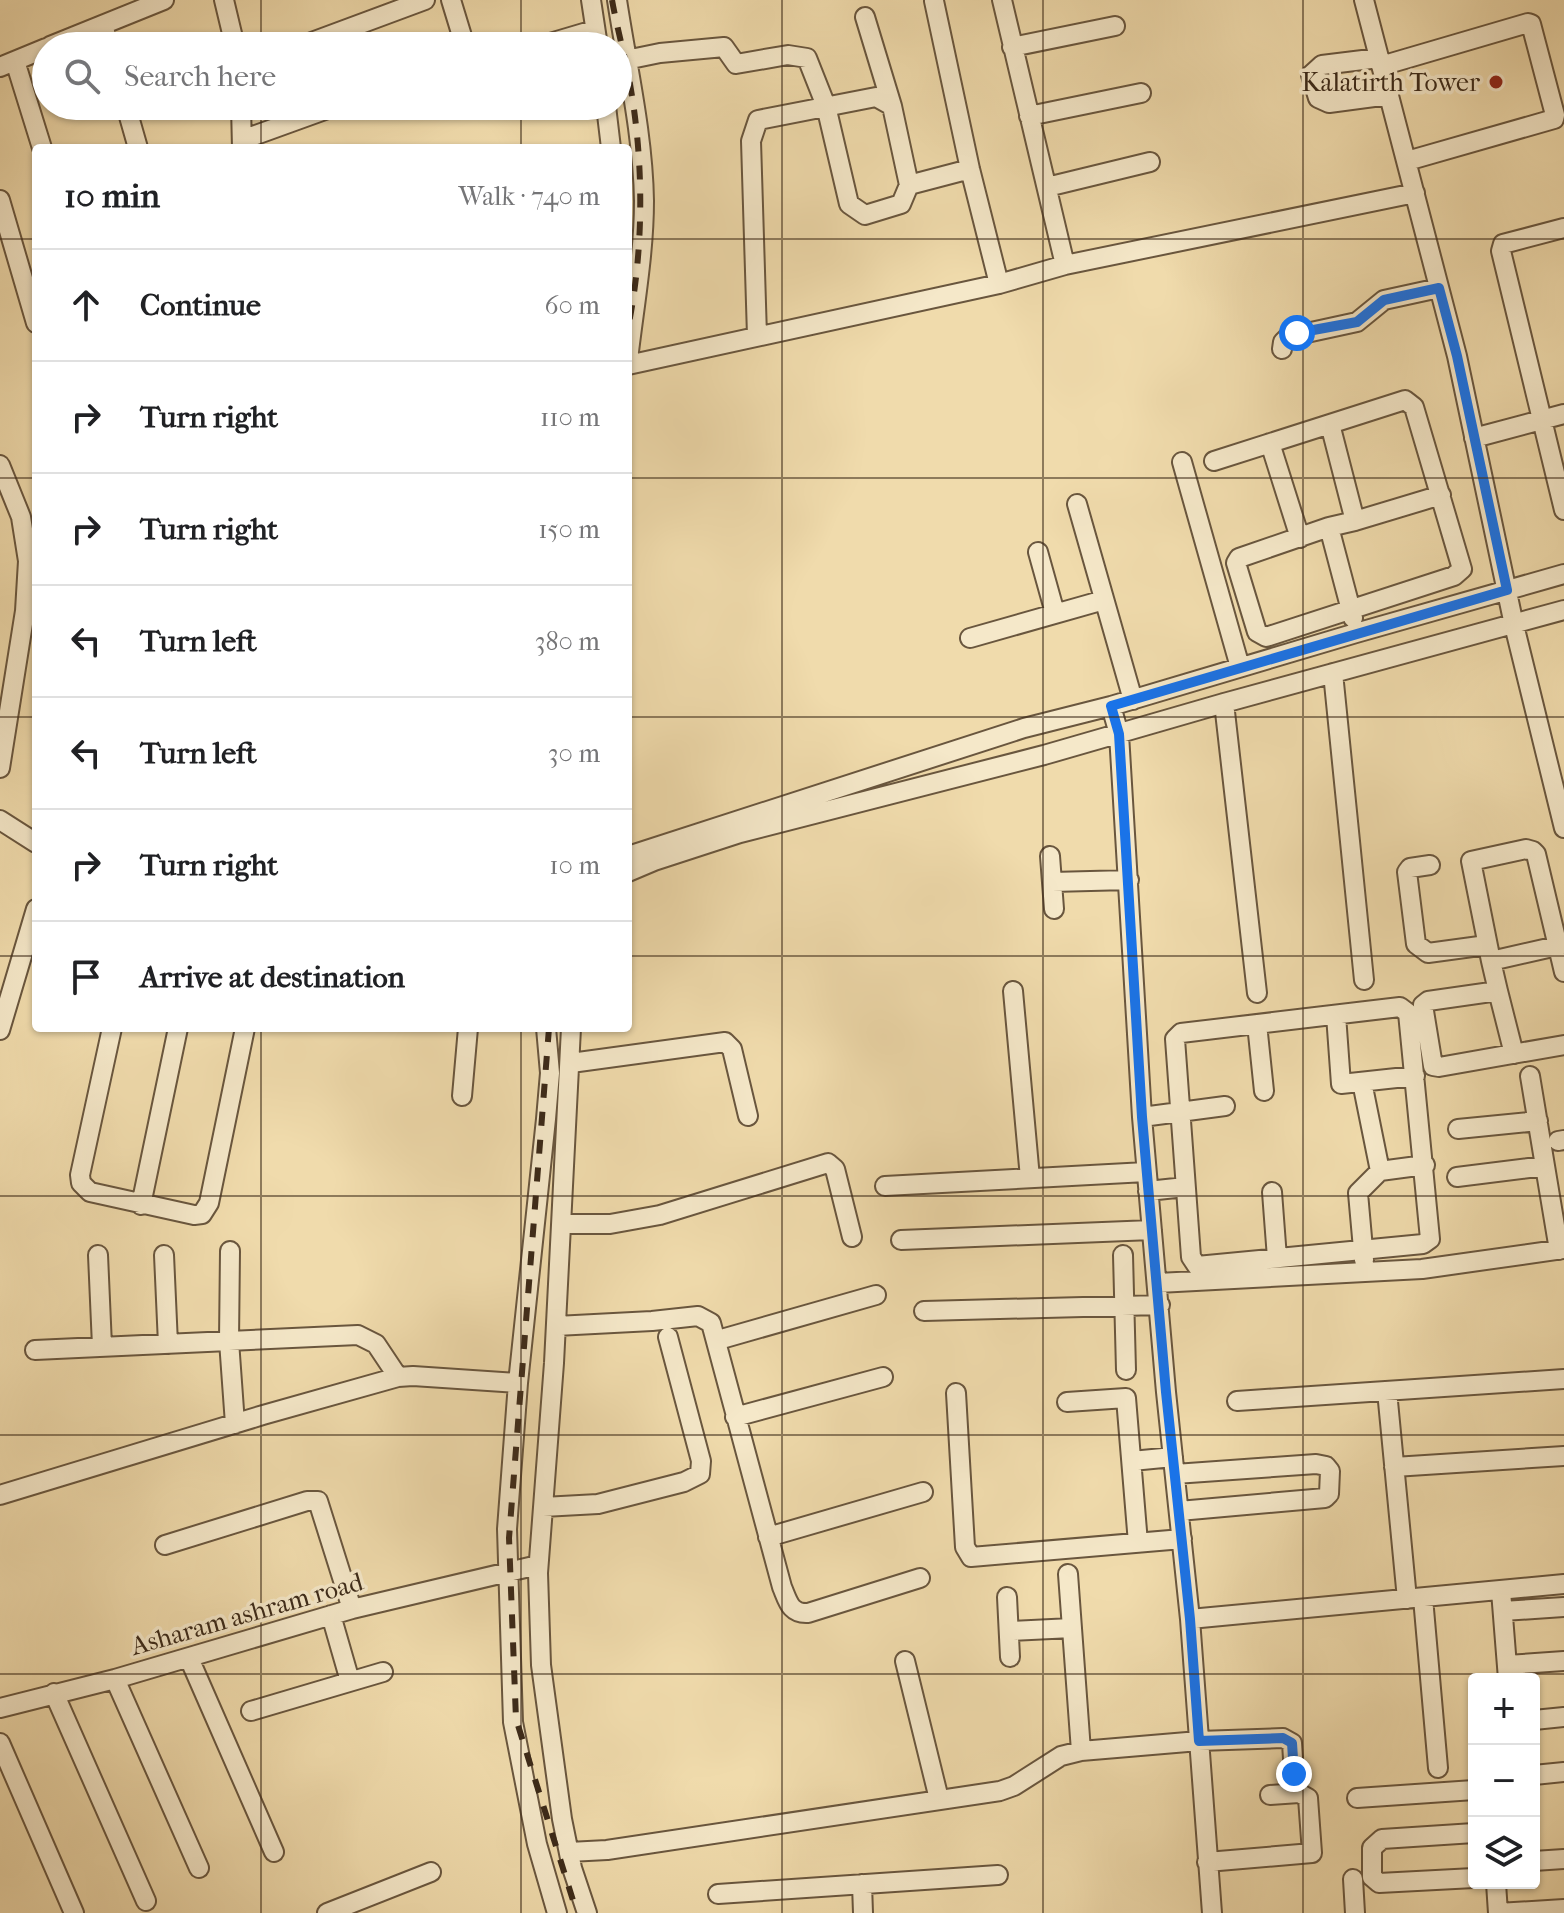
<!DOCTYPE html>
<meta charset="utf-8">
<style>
:root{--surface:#fff;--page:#f2f2f2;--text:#202124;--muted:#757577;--line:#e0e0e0}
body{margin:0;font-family:"IM FELL French Canon",serif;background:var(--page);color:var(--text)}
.controls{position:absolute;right:24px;bottom:24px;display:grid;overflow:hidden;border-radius:8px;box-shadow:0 2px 6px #0004}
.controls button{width:72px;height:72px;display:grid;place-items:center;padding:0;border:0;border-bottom:2px solid var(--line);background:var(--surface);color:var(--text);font:40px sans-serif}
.stop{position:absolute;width:24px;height:24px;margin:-18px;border:6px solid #1a73e8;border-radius:50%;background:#fff}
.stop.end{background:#1a73e8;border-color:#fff;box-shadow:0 2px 8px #0008}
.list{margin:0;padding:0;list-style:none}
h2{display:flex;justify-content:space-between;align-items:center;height:104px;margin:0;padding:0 32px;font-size:34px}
h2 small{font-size:26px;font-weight:400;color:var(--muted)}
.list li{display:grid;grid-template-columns:52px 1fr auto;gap:24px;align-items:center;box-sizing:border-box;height:112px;padding:0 32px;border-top:2px solid var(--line)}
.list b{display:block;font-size:30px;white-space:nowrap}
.list em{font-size:26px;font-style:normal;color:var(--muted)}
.icon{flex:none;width:44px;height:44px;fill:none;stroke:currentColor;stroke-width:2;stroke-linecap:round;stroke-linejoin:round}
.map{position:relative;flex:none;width:1564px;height:1913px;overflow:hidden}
.search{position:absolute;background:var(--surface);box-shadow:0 2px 6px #0004;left:32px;top:32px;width:600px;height:88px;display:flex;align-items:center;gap:20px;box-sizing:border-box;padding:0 28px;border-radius:44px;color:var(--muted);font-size:30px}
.panel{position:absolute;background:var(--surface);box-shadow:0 2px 6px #0004;left:32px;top:144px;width:600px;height:888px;border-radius:8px}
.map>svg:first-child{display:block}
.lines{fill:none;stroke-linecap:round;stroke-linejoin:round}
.minor-casing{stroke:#69563e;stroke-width:22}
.minor{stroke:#f5e8c9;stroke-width:18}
.rail{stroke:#3c2a19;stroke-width:6;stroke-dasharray:14 14;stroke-linecap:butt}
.route{stroke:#1a73e8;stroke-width:10}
.grid{fill:none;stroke:#3c2a19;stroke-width:2;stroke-opacity:0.55}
.poi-dot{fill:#8f2418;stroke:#f5e8c9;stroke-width:3}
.labels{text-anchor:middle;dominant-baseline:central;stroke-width:7;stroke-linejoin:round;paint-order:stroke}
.poi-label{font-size:26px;fill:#3c2a19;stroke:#f5e8c9;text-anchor:end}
.street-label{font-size:26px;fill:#3c2a19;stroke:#f5e8c9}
</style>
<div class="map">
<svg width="1564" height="1913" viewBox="0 0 1564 1913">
<rect width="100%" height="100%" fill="#f0dbac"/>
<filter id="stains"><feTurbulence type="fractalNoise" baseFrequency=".0025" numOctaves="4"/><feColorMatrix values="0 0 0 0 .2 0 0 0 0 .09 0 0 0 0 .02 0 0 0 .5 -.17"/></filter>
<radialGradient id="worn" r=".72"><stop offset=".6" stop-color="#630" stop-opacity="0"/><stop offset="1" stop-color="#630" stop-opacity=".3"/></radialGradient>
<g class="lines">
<g class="minor-casing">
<path id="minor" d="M 224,0 L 235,46
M 451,0 L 465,46
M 591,0 L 598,46
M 617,0 C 627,66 643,134 644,201 C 644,254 634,307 628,360
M 1002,0 L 1065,265
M 1364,0 L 1457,356 L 1514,625 L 1564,828
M 934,1 L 970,169 L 999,284
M 865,17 L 892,106
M 103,25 L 109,46
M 50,46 L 164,0
M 301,46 L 425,0
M 540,46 L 594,30
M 1012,47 L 1115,26
M 1379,58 L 1322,65 L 1311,75 L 1318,98 L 1329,103 L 1389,95
M 626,60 L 660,53 L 724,47 L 736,64 L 788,55 L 807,58 L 826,106 L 849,204 L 865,215 L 901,204 L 909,185 L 892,106 L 876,97 L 758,120 L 751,141 L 757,336
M 15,61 L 42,148
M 1381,66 L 1528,23 L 1531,24 L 1555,115 L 1554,119 L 1407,161
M 0,67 L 46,48
M 126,106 L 138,148
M 241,106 L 242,148
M 606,106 L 611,148
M 1029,116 L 1141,93
M 242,140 L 336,106
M 909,185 L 970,169
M 1047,187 L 1150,162
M 0,200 L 36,323
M 1564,228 L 1503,244 L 1501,251 L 1564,510
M 1282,349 L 1283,342 L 1288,337 L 1357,322 L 1384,300 L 1439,288
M 628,365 L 999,284 L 1065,265 L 1415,193
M 1330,424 L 1355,521 L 1329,527 L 1353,618
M 1474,438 L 1564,414
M 1270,443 L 1300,538
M 1214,461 L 1405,400 L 1414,407 L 1462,569 L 1454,576 L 1266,637 L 1257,632 L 1236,563 L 1239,558 L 1329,527
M 1182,462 L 1240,667
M 0,465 L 21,517 L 28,561 L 25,611 L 0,768
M 1077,504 L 1133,700
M 1355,521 L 1441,495
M 1038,552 L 1055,613
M 970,638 L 1104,600
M 1333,673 L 1364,980
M 1224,703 L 1257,993
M 1111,706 L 1119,734 L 1142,1117 L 1166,1392 L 1190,1619 L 1212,1913
M 0,820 L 36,843
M 628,856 L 1024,728 L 1111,706 L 1356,633 L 1564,574
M 1050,856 L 1054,909
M 1430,865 L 1410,868 L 1407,872 L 1416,944 L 1428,953 L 1487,945
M 628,872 L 654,861 L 740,833 L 1044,755 L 1224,703 L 1564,610
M 1052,882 L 1129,880
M 1564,944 L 1557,946 L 1491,961 L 1471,861 L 1526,849 L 1533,851 L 1536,854 L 1564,972
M 1491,961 L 1498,991 L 1428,1001 L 1423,1005 L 1433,1066 L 1439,1067 L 1564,1045
M 1013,991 L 1030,1178
M 1498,991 L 1514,1054
M 1400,1007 L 1408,1013 L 1430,1239 L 1423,1244 L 1197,1266 L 1191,1257 L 1175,1039 L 1181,1033 Z
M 1336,1015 L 1341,1084 L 1415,1076
M 1257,1024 L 1264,1091
M 112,1028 L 80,1175 L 81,1183 L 90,1192 L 194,1215 L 202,1214 L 209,1203 L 245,1028
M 546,1028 L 550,1073 L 546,1119 L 518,1383 L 507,1529 L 513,1722 L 537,1844 L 557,1913
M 571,1028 L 554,1363 L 538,1573 L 541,1665 L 562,1819 L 572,1868 L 587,1913
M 0,1030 L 36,909
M 571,1063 L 725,1042 L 732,1049 L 748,1116
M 1530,1076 L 1559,1250
M 1362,1082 L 1380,1171 L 1358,1193 L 1364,1260
M 462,1096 L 468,1028
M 1142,1117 L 1225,1106
M 1458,1129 L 1538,1121
M 1558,1141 L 1564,1140
M 1380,1171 L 1425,1165
M 1457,1177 L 1545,1166
M 885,1186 L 1146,1172
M 1148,1191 L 1185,1187
M 1272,1192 L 1277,1258
M 141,1205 L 178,1028
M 562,1224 L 610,1224 L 660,1215 L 828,1163 L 835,1169 L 852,1237
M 901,1240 L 1152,1230
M 230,1251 L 229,1341 L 235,1424
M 98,1255 L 102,1346
M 164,1255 L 168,1344
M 1123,1255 L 1126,1370
M 1158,1283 L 1422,1269 L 1564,1249
M 924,1311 L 1160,1305
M 556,1326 L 652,1321 L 698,1316 L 711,1323 L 782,1587 C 788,1601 790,1614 808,1613 L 920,1578
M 718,1340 L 876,1295
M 35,1350 L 358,1335 L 376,1344 L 398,1377
M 1387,1391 L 1407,1599
M 956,1393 L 965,1547 L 971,1557 L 1182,1539
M 1237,1401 L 1564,1379
M 1067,1402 L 1126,1398 L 1138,1543
M 735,1417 L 883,1377
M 1132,1461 L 1173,1457
M 1394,1467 L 1564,1456
M 1175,1474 L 1316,1464 L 1326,1466 L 1330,1471 L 1329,1494 L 1325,1498 L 1179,1511
M 0,1495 L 263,1415 L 398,1377 L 413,1376 L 518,1383
M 543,1507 L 598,1504 L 684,1482 L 700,1474 L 701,1461 L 668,1337
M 768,1537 L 923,1492
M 165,1545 L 307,1501 L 318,1501 L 352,1609
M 1068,1574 L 1081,1751
M 1501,1591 L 1508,1679
M 1007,1597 L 1010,1657
M 1423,1598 L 1438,1768
M 1503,1611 L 1564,1607
M 331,1615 L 350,1681
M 1190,1619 L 1564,1584
M 1009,1631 L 1072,1628
M 189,1658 L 274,1852
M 905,1661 L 939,1799
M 1507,1665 L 1564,1661
M 115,1679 L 199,1868
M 54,1693 L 146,1901
M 0,1708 L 115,1679 L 352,1609 L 538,1565
M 251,1711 L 383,1672
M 1534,1720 L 1564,1717
M 0,1743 L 74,1913
M 1534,1775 L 1564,1772
M 1357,1798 L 1474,1790
M 1474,1833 L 1382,1839 L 1372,1848 L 1372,1877 L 1379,1883 L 1474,1878
M 569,1852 L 607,1850 L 1000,1791 L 1014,1786 L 1061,1756 L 1081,1751 L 1199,1741 L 1283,1738 L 1292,1743 L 1294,1774
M 1534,1861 L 1564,1859
M 1207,1862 L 1312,1853 L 1308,1798 L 1299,1793 L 1270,1795
M 1353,1879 L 1355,1913
M 1496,1883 L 1498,1913 L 1564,1909
M 862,1884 L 863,1913
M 718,1894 L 998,1875
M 327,1913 L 431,1872"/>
</g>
<use href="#minor" class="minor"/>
<path class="rail" d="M 612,0 C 617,28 625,56 630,84 C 644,163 644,249 628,328
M 549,1028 L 509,1538 L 516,1719 L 577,1913"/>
</g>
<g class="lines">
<path class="route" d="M 1294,1774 L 1292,1743 L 1283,1738 L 1199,1741 L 1190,1619 L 1166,1392 L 1142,1117 L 1119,734 L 1111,706 L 1507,590 L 1457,356 L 1439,288 L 1384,300 L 1357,322 L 1297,333"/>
</g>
<path class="grid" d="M 261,0 L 261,46M 521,0 L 521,46M 782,0 L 782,1913M 1043,0 L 1043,1913M 1303,0 L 1303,1913M 261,106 L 261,148M 521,106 L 521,148M 0,239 L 36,239M 628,239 L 1564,239M 0,478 L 36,478M 628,478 L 1564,478M 0,717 L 36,717M 628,717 L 1564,717M 0,956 L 36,956M 628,956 L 1564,956M 261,1028 L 261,1913M 521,1028 L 521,1913M 0,1196 L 1564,1196M 0,1435 L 1564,1435M 0,1674 L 1564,1674"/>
<circle class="poi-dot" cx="1496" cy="82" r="8"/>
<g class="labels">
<g class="poi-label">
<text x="1480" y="82">Kalatirth Tower</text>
</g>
<g class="street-label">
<text transform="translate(247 1614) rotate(-16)">Asharam ashram road</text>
</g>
</g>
<rect width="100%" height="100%" filter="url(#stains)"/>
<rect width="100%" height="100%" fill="url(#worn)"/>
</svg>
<div class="controls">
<button>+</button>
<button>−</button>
<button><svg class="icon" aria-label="layers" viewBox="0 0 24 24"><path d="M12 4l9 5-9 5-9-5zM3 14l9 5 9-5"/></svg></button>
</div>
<div class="stop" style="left:1297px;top:333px"></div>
<div class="stop end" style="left:1294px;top:1774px"></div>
<div class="search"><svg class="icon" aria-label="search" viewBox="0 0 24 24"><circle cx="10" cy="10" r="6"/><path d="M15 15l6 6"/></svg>Search here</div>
<section class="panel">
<h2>10 min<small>Walk · 740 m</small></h2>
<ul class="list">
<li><svg class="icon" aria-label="ahead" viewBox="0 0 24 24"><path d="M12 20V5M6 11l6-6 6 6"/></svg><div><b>Continue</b></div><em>60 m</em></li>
<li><svg class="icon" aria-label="right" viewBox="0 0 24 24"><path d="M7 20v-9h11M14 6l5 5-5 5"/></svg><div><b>Turn right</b></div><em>110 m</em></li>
<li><svg class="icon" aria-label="right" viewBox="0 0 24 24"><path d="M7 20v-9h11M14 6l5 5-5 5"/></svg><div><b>Turn right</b></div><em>150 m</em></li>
<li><svg class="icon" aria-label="left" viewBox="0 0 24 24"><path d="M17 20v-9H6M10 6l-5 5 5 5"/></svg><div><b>Turn left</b></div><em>380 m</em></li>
<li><svg class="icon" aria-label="left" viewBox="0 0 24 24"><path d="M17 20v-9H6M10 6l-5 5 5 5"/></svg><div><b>Turn left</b></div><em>30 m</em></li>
<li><svg class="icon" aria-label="right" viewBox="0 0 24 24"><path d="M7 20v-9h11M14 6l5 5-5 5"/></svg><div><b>Turn right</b></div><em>10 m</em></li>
<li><svg class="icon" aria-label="arrive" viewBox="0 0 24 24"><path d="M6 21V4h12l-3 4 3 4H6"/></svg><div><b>Arrive at destination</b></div></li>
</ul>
</section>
</div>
